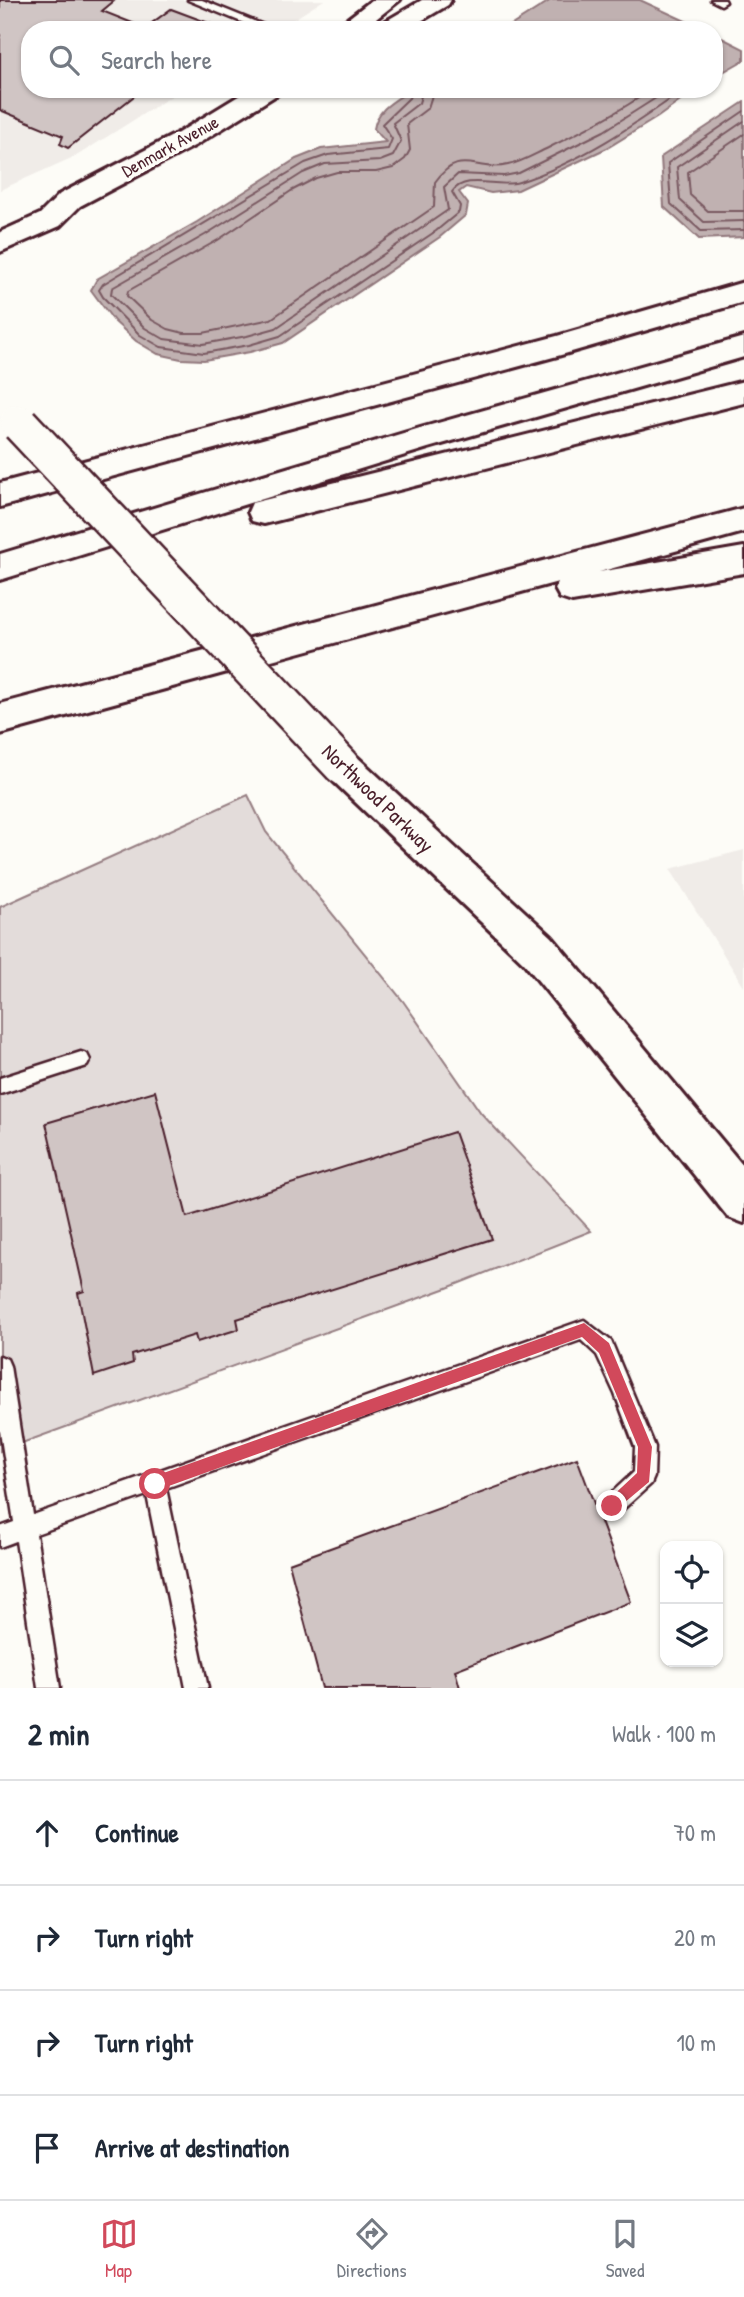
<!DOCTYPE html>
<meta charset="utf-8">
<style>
:root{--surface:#fff;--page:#f6f6f7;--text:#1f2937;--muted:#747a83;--line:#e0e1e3;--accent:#d1495b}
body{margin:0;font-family:"Patrick Hand",sans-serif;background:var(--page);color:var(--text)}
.controls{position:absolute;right:21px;bottom:21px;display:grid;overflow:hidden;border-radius:14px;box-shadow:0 2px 5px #0004}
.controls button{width:63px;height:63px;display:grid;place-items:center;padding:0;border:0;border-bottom:2px solid var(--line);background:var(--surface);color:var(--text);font:35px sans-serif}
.stop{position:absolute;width:21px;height:21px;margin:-16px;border:5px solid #d1495b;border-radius:50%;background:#fff}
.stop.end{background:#d1495b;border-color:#fff;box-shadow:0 2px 7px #0008}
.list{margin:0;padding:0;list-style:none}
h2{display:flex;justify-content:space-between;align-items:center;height:91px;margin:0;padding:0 28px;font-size:30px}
h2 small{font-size:23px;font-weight:400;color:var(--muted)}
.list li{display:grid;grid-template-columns:46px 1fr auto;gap:21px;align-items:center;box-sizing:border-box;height:105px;padding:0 28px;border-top:2px solid var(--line)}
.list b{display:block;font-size:26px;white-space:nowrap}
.list em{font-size:23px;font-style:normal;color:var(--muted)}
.icon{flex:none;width:38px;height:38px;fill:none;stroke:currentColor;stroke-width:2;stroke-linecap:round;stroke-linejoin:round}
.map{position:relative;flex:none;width:744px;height:1688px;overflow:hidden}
.search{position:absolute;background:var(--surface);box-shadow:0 2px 5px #0004;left:21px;right:21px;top:21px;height:77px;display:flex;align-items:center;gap:18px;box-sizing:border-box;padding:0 24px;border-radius:28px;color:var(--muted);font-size:26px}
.sheet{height:511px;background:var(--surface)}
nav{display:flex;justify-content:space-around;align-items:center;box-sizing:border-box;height:98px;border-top:2px solid var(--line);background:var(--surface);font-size:19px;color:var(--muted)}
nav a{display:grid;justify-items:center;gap:4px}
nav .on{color:var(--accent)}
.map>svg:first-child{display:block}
.built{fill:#f0ece8}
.green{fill:#e3dcda;stroke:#967e82;stroke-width:2}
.water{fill:#c0b1b1;stroke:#91777b;stroke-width:2}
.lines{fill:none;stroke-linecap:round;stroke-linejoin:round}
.shore{stroke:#795961;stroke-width:2}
.building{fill:#d0c5c4;stroke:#4a1f2b;stroke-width:2}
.lane-casing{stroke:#4a1f2b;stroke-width:5}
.secondary-casing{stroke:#4a1f2b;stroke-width:6}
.highway-casing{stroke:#4a1f2b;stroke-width:6}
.lane{fill:#fdfcf7;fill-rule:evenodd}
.secondary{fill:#fdfcf7;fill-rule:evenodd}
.highway{fill:#fdfcf7;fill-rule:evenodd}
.secondary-bridge-far1-casing{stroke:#4a1f2b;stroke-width:32;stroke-linecap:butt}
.secondary-bridge-casing{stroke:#4a1f2b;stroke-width:41;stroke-linecap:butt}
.secondary-bridge-far1{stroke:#fdfcf7;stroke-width:28}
.secondary-bridge{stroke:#fdfcf7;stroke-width:36}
.route{fill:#d1495b}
.labels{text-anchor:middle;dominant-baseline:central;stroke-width:7;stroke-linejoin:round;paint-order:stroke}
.far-street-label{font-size:18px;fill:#4a1f2b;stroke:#fdfcf7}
.street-label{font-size:21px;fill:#4a1f2b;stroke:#fdfcf7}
</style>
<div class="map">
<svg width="744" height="1688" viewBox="0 0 744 1688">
<rect width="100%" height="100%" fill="#fdfcf7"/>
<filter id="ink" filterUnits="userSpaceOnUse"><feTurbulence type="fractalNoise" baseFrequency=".0143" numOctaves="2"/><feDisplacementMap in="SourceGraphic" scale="14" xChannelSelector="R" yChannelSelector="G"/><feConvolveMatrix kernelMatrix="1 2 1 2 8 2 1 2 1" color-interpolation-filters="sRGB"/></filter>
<g filter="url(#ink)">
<path class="built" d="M 0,0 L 324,0 L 277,30 L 30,30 L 30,89 L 183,89 L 78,155 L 0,190 Z
M 744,850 L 744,987 L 670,869 Z"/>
<path class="green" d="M 248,795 L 266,832 L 403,1001 L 481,1113 L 591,1231 L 447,1288 L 0,1451 L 0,907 Z"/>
<path class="water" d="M 551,0 L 640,0 L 705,30 L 504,30 Z
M 714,34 L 744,49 L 744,60 L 714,77 Z
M 412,89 L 697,89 L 658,117 L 607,148 L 518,190 L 491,193 L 466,187 L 459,192 L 468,204 L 466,215 L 440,237 L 283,343 L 250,352 L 204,360 L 181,359 L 158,354 L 136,341 L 114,321 L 91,290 L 97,279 L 197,222 L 296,159 L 321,149 L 386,142 L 374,129 C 377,108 396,100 412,89 Z
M 744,102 L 744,237 L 699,239 L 664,207 L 661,157 Z"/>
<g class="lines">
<path class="shore" d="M 414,89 L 409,98 L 382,124 L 392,139 L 388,149 L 328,155 L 305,163 L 103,284 L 99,290 L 103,297 L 140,335 L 161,347 L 204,353 L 249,345 L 280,336 L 436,231 L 459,212 L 460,206 L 452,192 C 467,172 497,189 519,182 C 579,163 634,125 685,89
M 423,89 L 419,103 L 393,123 L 401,141 L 393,156 L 380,161 L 325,164 L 303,173 L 205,235 L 112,288 L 111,294 L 145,328 L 164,339 L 203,344 L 247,336 L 276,328 L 448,210 L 444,187 L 458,174 L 504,176 L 519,173 L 604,131 L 670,89
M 434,89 L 428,108 L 407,124 L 410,150 L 405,159 L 393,168 L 376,172 L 337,172 L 316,178 L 291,191 L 218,240 L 128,291 L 127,296 L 152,320 L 168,329 L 184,333 L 203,333 L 271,319 L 434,207 L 435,182 C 460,147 476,173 508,165 C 522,162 535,154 548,148 C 584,130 619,112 652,89
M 744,111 L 668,163 L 671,204 L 701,231 L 744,230
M 744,121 L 677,167 L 680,200 L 704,222 L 744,221
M 744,134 L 688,172 L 690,195 L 708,211 L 744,211"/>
</g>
<path class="building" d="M 0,0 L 110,0 L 114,1 L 102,11 L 145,28 L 171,9 L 222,28 L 30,30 L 30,89 L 143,89 L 68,148 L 60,144 L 63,136 L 0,110 Z
M 155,1091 L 187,1217 L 454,1132 L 492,1239 L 237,1319 L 239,1329 L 197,1342 L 195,1335 L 132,1355 L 133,1363 L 94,1376 L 78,1293 L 84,1291 L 46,1123 Z
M 577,1458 L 631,1602 L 455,1670 L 460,1688 L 322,1688 L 289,1563 Z"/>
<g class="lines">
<g class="lane-casing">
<path id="lane" d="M 188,0 L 202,0 L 276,30 L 261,30 Z
M 711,0 L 725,0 L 726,2 L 721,5 Z
M 81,1052 L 87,1054 L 90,1060 L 87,1066 L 0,1094 L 0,1078 Z
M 584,1320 L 611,1341 L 655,1447 L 654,1477 L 651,1484 L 619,1513 L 612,1516 L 605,1513 L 602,1506 L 605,1499 L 634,1472 L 635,1447 L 615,1394 L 597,1355 L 581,1340 L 166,1488 L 208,1688 L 186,1688 L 147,1495 L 36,1534 L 60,1688 L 38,1688 L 16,1541 L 0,1547 L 0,1527 L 14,1522 L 0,1431 L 0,1356 L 7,1359 L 10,1366 L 33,1515 Z"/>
</g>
<g class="secondary-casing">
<path id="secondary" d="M 372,0 L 400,0 L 362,30 L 333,30 Z
M 422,0 L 451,0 L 448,5 L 406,30 L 376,30 L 379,25 Z
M 250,89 L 282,89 L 278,94 L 196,145 L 80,206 L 60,226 L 0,252 L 0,232 L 40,214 L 60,194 L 178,133 Z
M 342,751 L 355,755 L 552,937 L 744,1167 L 744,1223 L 728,1217 L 524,963 L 329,777 L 323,766 L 329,755 Z"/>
</g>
<g class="highway-casing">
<path id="highway" d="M 744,282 L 744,302 L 561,355 L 0,507 L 0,483 L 557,336 Z
M 744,337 L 744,357 L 428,448 L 0,580 L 0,554 L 420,428 Z
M 744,381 L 744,403 L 264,524 L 252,521 L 248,512 L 252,503 L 264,500 Z
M 744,508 L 744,532 L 599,572 L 744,547 L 744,573 L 572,602 L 560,598 L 555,589 L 558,582 L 0,734 L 0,704 Z"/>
</g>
<use href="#lane" class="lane"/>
<use href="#secondary" class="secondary"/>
<use href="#highway" class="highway"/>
<g class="secondary-bridge-far1-casing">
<path id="secondary-bridge-far1" d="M 15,419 L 22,426"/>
</g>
<g class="secondary-bridge-casing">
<path id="secondary-bridge" d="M 20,424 L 342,766"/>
</g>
<use href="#secondary-bridge-far1" class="secondary-bridge-far1"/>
<use href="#secondary-bridge" class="secondary-bridge"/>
</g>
</g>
<path class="route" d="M 584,1323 L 609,1343 L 611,1348 L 652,1447 L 649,1482 L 612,1513 L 607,1511 L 605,1506 L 607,1501 L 637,1473 L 638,1447 L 599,1353 L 582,1337 L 155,1491 L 150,1489 L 148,1484 L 150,1479 L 155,1476 Z"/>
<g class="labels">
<g class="far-street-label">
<text transform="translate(170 146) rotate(-29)">Denmark Avenue</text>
</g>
<g class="street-label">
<text transform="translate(378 798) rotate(44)">Northwood Parkway</text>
</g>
</g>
</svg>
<div class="controls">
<button><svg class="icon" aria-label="locate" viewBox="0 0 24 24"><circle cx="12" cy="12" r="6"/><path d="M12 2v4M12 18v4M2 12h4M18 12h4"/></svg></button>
<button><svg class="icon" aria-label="layers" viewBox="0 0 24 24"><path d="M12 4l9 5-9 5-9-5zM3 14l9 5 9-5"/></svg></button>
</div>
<div class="stop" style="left:155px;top:1484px"></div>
<div class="stop end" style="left:612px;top:1506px"></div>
<div class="search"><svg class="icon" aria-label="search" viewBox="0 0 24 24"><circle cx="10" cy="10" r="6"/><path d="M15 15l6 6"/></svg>Search here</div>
</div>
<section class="sheet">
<h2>2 min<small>Walk · 100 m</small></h2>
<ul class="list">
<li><svg class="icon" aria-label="ahead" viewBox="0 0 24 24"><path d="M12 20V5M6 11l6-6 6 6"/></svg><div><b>Continue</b></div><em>70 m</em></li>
<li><svg class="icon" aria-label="right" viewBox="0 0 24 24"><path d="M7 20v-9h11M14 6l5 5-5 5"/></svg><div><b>Turn right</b></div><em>20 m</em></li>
<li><svg class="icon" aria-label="right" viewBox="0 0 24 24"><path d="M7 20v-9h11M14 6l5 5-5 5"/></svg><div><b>Turn right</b></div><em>10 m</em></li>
<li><svg class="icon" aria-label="arrive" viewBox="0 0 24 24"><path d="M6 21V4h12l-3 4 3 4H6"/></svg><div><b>Arrive at destination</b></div></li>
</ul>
</section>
<nav>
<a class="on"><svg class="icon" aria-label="map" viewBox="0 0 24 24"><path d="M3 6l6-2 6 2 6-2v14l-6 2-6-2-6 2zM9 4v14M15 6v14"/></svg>Map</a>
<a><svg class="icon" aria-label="directions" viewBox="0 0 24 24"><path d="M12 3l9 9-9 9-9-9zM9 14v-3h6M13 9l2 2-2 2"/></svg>Directions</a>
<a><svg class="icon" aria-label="saved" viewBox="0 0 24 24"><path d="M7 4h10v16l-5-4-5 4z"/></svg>Saved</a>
</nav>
